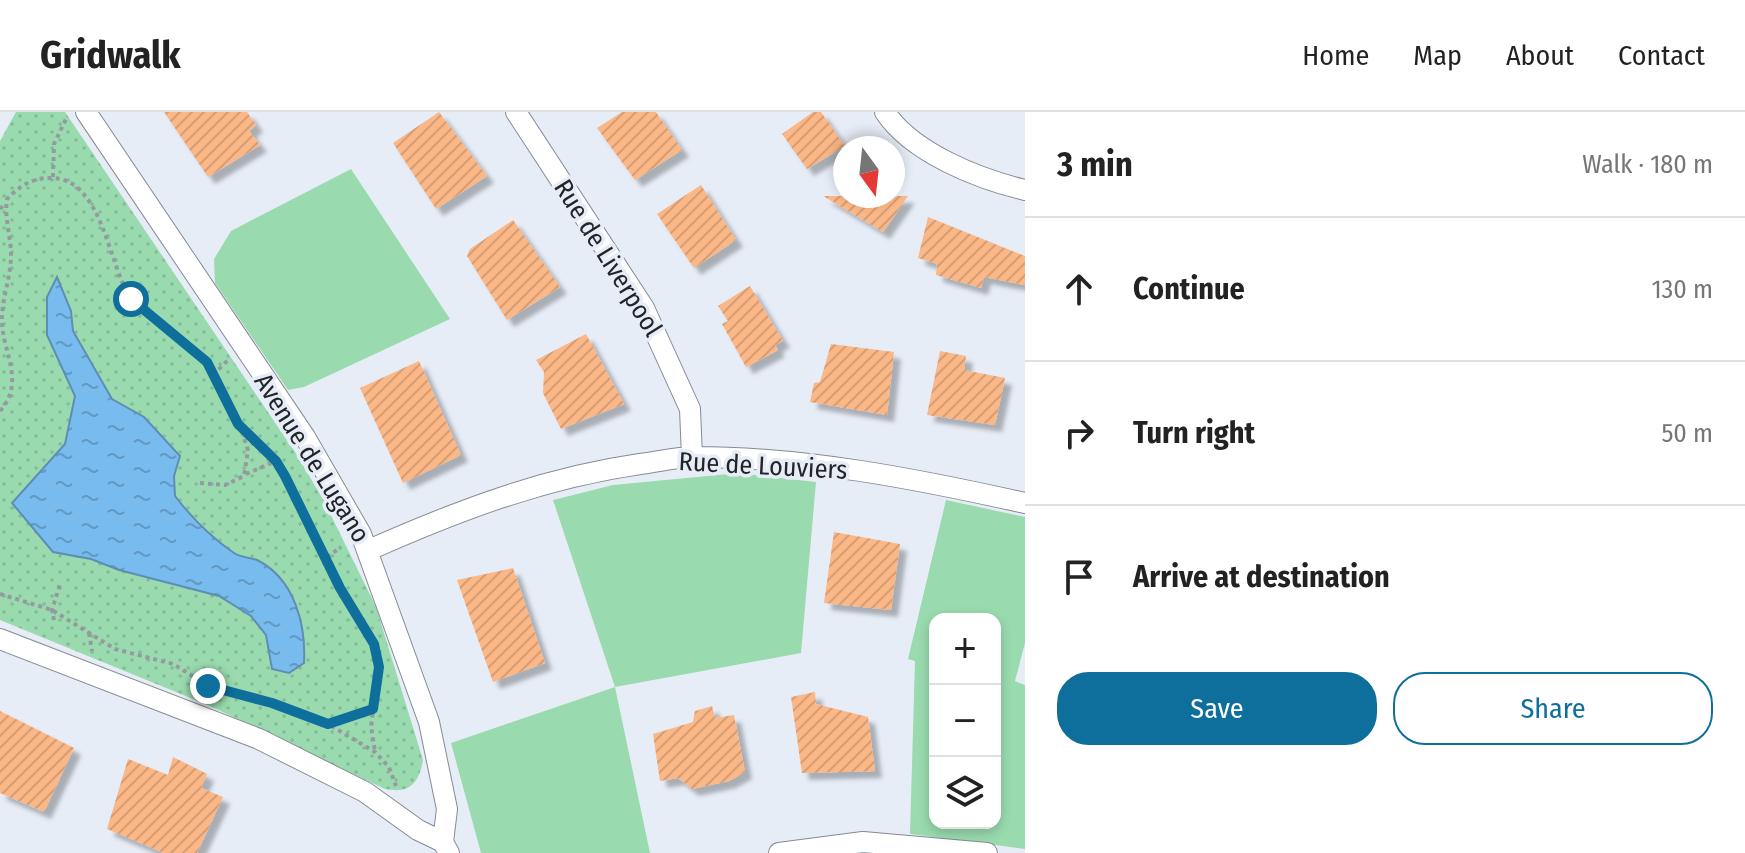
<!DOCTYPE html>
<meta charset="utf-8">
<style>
:root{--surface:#fff;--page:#f2f2f2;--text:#222;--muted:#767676;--line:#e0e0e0;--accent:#0e6e9c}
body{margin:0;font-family:"Fira Sans Condensed",sans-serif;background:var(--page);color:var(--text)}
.controls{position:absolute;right:24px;bottom:24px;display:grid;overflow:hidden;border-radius:16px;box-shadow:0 4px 12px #0003}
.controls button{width:72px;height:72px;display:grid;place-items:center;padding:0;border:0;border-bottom:2px solid var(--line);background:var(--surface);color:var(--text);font:40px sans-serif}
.compass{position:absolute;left:833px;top:24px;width:72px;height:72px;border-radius:50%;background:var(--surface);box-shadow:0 4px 12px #0003;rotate:165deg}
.stop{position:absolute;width:24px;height:24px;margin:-18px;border:6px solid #0e6e9c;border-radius:50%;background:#fff}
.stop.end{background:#0e6e9c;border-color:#fff;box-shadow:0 2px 8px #0008}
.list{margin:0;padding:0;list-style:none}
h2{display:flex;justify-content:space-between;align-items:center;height:104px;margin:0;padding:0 32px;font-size:34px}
h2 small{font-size:26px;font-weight:400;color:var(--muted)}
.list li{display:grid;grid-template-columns:52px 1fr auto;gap:24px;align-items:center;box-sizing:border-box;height:144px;padding:0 32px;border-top:2px solid var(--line)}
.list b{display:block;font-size:30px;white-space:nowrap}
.list em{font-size:26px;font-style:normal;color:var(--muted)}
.actions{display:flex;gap:16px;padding:24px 32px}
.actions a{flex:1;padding:18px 0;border:2px solid var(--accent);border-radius:32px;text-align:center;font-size:28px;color:var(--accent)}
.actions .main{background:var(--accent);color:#fff}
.icon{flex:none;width:44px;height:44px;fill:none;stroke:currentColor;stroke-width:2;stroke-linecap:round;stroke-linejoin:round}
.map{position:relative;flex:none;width:1025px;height:741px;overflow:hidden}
header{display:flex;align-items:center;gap:48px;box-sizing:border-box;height:112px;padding:0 40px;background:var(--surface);border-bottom:2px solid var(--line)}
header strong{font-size:38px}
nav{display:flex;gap:44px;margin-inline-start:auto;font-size:28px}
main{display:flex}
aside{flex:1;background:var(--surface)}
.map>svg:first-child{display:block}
.grass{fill:#99dbae;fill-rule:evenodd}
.park{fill:url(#park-dots)}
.water{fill:url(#water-ripples);stroke:#5e8eb3;stroke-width:2}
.building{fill:url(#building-hatch);filter:url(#shadow)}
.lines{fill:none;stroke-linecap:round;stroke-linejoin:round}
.minor-casing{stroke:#858a93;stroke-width:22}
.path{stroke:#9599a0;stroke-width:4;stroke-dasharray:4 4;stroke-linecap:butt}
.minor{stroke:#fff;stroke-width:20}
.route{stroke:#0e6e9c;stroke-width:10}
.labels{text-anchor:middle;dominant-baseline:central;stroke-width:7;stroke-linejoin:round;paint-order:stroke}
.street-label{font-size:26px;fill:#222427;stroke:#e7edf7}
</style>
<header>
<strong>Gridwalk</strong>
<nav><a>Home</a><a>Map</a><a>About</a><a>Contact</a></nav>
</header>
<main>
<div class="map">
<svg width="1025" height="741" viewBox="0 0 1025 741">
<defs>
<pattern id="park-dots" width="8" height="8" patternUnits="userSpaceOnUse" patternTransform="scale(2)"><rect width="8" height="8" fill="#99dbae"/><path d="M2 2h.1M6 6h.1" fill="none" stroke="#84bc96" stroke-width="1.8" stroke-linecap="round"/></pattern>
<pattern id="water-ripples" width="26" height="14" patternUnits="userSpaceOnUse" patternTransform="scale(2)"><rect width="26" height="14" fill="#78bbef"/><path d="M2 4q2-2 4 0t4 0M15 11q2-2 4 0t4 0" fill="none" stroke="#6298c2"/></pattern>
<pattern id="building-hatch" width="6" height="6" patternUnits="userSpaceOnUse" patternTransform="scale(2)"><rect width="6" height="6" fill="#fbb786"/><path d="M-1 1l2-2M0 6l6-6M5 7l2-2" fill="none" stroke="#d79d74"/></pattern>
<filter id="shadow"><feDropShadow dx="7" dy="7" stdDeviation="2" flood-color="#0004"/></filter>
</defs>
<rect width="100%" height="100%" fill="#e7edf7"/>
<path class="grass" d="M 351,57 L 450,207 L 304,275 L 288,278 L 215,171 L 214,147 L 231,119 Z
M 739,361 L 816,370 L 801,541 L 615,575 L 650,741 L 481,741 L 451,631 L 615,575 L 553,388 L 613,373 Z
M 946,388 L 1025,405 L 1025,531 L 1015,569 L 1025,573 L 1025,737 L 910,722 L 915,549 L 908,547 ZM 935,507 L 995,507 L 995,711 L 935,711 Z"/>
<path class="park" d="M 16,0 L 65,0 L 297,343 L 324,389 L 376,495 L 423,648 C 419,671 410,682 385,677 L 210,594 L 0,508 L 0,29 Z"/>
<path class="water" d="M 57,165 L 71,199 L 73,219 L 112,287 L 144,305 L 180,344 L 174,364 L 175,384 C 191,405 212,426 234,441 C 241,446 250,445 257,448 C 295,467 306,513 304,551 L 289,561 L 272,557 L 266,523 L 251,504 L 219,484 L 119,458 L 91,447 L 53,440 L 12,391 L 65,332 L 75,284 L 47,223 L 47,185 Z"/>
<path class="building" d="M 164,0 L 247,0 L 256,13 L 249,19 L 260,33 L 208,65 Z
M 439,0 L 487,64 L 436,97 L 393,31 Z
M 622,0 L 656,0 L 682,38 L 635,68 L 597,16 Z
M 813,0 L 821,0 L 845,34 L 807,57 L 782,22 Z
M 701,73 L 736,128 L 694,156 L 657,102 Z
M 823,84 L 908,84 L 883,120 Z
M 928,105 L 1025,144 L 1025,173 L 984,165 L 981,176 L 936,163 L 937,152 L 918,146 Z
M 513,108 L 560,175 L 507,208 L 467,144 L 470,137 Z
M 750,174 L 783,229 L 775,233 L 778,238 L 746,255 L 722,212 L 728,209 L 718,194 Z
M 586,222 L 624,292 L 561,317 L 543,281 L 544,260 L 536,248 Z
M 831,232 L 894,240 L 887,303 L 810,290 L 814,271 L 820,270 Z
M 940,239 L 966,244 L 964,258 L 1005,266 L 995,313 L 927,303 Z
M 419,249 L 461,343 L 403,371 L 360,276 Z
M 834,420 L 900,432 L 891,498 L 824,491 Z
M 513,456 L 545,551 L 493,570 L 457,468 Z
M 815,580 L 816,592 L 868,605 L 875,659 L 802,661 L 791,585 Z
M 712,594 L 715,606 L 734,603 L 745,660 L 729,669 L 692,677 L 678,666 L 660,669 L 653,622 L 693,610 L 695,599 Z
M 0,599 L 74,636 L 44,700 L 0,681 Z
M 173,645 L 207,662 L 201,676 L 223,685 L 197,741 L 164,741 L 107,717 L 128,647 L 168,663 Z"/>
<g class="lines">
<g class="minor-casing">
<path id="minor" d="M 86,0 L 305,325 L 361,422 L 429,610 L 447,697 L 443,730 L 449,741
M 516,0 L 644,196 L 690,297 L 692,345
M 885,0 C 912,41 979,67 1025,78
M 369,438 C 457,399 543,366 640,352 C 658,350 676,345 694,345 C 805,345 917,367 1025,391
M 0,527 L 259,627 L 365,680 L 418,718 L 443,730
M 779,741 L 863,730 L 987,741"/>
</g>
<path class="path" d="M 53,65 L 54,32 L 66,7
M 0,94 L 5,100
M 213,263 L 228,248
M 0,299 C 25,271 4,243 2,211 C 1,188 11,166 11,143 C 11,124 4,106 7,87 C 19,75 31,66 50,66 C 103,65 108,154 131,187 L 207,250 L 238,312 L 276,349 L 285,364 L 340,476 L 374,532 L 379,555 L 371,614 L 375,640
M 246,362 L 276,349
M 200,371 L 225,373 L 244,364 L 248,338 L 241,317
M 327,445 L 341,435
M 0,482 L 52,498 L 115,537 L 173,552 L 217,579 L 272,591 L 328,612 L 375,640 L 389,655 L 396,674
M 54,508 L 52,498 L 60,472
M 89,521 L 92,539
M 330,611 L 373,597"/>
<use href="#minor" class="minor"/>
</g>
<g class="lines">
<path class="route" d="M 131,187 L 207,250 L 238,312 L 276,349 L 285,364 L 340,476 L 374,532 L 379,555 L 373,597 L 328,612 L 272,591 L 208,574"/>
</g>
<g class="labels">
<g class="street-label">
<text transform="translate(608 146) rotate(58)">Rue de Liverpool</text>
<text transform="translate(312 346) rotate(58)">Avenue de Lugano</text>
<text transform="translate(763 354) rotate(3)">Rue de Louviers</text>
</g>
</g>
</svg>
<div class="controls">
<button>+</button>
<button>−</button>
<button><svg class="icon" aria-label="layers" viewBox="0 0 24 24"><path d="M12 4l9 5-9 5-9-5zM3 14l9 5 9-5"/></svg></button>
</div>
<svg class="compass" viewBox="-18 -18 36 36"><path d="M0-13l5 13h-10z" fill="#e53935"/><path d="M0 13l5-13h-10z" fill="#767676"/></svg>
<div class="stop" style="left:131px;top:187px"></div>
<div class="stop end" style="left:208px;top:574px"></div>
</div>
<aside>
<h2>3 min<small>Walk · 180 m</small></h2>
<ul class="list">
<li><svg class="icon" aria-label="ahead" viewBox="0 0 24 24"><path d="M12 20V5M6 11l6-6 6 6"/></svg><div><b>Continue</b></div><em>130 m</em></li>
<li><svg class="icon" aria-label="right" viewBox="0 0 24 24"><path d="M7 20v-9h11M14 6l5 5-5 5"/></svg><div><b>Turn right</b></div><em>50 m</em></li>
<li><svg class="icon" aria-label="arrive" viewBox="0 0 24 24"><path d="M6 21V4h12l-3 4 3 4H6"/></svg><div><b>Arrive at destination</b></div></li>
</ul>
<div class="actions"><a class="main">Save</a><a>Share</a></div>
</aside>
</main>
